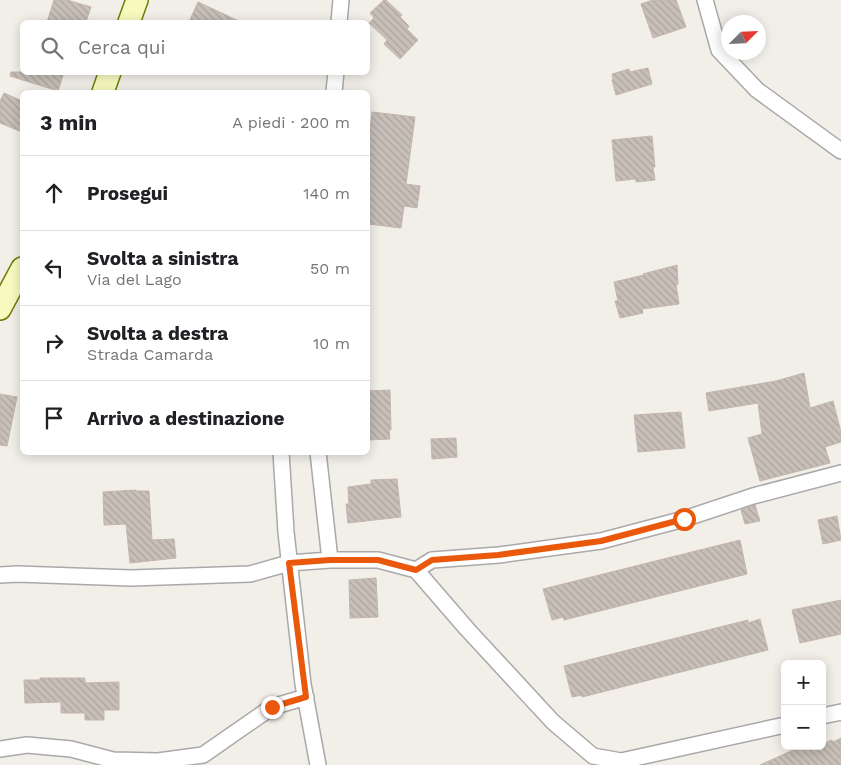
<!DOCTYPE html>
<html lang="it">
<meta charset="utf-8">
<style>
:root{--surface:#fff;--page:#f2f2f2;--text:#202124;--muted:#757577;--line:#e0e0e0}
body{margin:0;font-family:"Work Sans",sans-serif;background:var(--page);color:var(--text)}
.controls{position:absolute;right:15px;bottom:15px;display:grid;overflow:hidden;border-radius:8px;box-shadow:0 2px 12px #0003}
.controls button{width:45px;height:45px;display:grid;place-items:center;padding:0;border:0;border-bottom:1px solid var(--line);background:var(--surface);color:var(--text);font:25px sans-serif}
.compass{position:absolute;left:721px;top:15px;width:45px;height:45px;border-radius:50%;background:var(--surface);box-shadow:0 2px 12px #0003;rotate:66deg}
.stop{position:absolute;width:15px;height:15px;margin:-11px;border:4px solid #ea580c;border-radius:50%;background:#fff}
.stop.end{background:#ea580c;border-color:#fff;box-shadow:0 1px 5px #0008}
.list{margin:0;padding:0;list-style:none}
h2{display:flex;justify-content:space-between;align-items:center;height:65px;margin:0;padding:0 20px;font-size:21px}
h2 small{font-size:16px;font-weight:400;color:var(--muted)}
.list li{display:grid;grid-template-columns:32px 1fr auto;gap:15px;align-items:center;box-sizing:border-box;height:75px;padding:0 20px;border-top:1px solid var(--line)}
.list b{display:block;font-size:19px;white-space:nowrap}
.list p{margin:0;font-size:16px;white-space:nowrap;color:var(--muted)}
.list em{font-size:16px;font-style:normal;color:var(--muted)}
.icon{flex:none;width:28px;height:28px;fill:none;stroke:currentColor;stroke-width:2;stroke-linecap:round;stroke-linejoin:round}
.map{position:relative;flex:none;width:841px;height:765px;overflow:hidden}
.search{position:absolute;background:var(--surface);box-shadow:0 2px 12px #0003;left:20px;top:20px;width:350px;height:55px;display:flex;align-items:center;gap:12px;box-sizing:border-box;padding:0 18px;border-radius:8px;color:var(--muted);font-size:19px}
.panel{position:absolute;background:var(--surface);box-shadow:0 2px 12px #0003;left:20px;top:90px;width:350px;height:365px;border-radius:8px}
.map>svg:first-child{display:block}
.building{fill:url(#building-back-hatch);stroke:#c4b6ab}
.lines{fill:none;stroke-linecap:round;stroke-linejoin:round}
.street-casing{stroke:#a9a9a9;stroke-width:18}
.secondary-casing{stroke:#707d05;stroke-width:24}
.street{stroke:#fff;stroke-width:15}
.secondary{stroke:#f7fabf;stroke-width:21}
.route{stroke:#ea580c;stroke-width:6}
</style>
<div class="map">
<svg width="841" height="765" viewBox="0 0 841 765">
<defs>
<pattern id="building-back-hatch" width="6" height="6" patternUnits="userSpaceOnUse" patternTransform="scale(1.25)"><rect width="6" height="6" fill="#c7bfb8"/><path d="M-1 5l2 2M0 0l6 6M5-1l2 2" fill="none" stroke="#aba49e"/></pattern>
</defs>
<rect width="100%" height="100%" fill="#f2efe9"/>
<path class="building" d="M 54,0 L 67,0 L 91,7 L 86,22 L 47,22 Z
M 384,0 L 386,0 L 402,15 L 400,17 L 409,26 L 407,29 L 418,40 L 400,59 L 384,44 L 387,40 L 369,23 L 374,18 L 370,13 Z
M 653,0 L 676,0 L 686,27 L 653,38 L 641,4 Z
M 198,2 L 241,22 L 189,22 Z
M 648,68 L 652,84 L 616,95 L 612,80 L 613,79 L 612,74 L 629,69 L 630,72 Z
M 11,72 L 64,72 L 58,91 L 10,76 Z
M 4,93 L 22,101 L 22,132 L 0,123 L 0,101 Z
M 372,112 L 415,117 L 406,184 L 420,186 L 417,208 L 404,206 L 401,228 L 368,224 L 368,150 Z
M 652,136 L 655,167 L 653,167 L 655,180 L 636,182 L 636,179 L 616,181 L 612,140 Z
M 677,265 L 678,284 L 676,285 L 679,304 L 642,309 L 643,313 L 620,318 L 615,301 L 618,301 L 614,282 L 644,275 L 643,274 Z
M 804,373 L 810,408 L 833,401 L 841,432 L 841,442 L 825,447 L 830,463 L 760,481 L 748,438 L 762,434 L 758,403 L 709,411 L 706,393 L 776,381 Z
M 390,390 L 391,430 L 389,429 L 390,439 L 368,440 L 368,391 Z
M 0,394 L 17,397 L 7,446 L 0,445 Z
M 681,412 L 685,448 L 638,452 L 634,415 Z
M 456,438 L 457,457 L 432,459 L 431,439 Z
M 397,479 L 401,517 L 348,523 L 346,504 L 349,504 L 348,487 L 371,484 L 371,480 Z
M 136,490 L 136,491 L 149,491 L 152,540 L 174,539 L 176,558 L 130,563 L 126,524 L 104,525 L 103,492 Z
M 755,505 L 760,521 L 745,524 L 741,510 Z
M 837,516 L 841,540 L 823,544 L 818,520 Z
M 740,540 L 747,574 L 564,620 L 563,617 L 552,620 L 543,589 Z
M 376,578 L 378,617 L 350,618 L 349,580 Z
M 841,600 L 841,634 L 800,643 L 792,610 Z
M 760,619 L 768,650 L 606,691 L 582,697 L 582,695 L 572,697 L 564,666 L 748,620 L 748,623 Z
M 40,678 L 85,678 L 85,683 L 119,682 L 119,710 L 104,710 L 104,720 L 85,720 L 85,713 L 61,713 L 61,702 L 25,703 L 24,680 L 40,680 Z
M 841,738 L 841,765 L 760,765 L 802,746 L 822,746 L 822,744 L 832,740 L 833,742 Z"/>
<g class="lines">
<g class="street-casing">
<path id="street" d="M 705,0 L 719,50 L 757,90 L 841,151
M 339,22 L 341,0
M 334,92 L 336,72
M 281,452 L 286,532 L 303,684 L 318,765
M 318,452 L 330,560
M 416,570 L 432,560 L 499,555 L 601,541 L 684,519 L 753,496 L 841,473
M 0,575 L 17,574 L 131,578 L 250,574 L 289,563 L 330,560 L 378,560 L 416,570 L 467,629 L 553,722 L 593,756 L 621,761 L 785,725
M 822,716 L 841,712
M 0,749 L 27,745 L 71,749 L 113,760 L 158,761 L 203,755 L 272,707 L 306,697"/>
</g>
<g class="secondary-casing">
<path id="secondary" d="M 129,22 L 137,0
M 103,92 L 110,72
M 0,309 L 22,268"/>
</g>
<use href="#street" class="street"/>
<use href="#secondary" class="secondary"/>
</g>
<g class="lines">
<path class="route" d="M 272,707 L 306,697 L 289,563 L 330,560 L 378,560 L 416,570 L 432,560 L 498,555 L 601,541 L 684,519"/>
</g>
</svg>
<div class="controls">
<button>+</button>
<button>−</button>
</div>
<svg class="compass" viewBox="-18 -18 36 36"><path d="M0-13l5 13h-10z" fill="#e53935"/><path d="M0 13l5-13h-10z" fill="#757577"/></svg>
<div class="stop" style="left:684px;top:519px"></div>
<div class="stop end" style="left:272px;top:707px"></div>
<div class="search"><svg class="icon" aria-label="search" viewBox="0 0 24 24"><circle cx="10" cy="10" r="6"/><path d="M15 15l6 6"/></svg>Cerca qui</div>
<section class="panel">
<h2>3 min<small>A piedi · 200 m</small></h2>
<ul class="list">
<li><svg class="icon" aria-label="ahead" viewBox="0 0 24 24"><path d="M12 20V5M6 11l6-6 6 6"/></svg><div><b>Prosegui</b></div><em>140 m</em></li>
<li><svg class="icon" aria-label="left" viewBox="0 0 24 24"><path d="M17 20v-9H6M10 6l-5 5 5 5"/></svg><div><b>Svolta a sinistra</b><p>Via del Lago</p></div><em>50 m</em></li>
<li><svg class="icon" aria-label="right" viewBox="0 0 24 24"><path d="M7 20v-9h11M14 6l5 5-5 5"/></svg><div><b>Svolta a destra</b><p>Strada Camarda</p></div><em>10 m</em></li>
<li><svg class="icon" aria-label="arrive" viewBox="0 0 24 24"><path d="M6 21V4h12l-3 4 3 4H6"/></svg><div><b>Arrivo a destinazione</b></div></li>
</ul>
</section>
</div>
